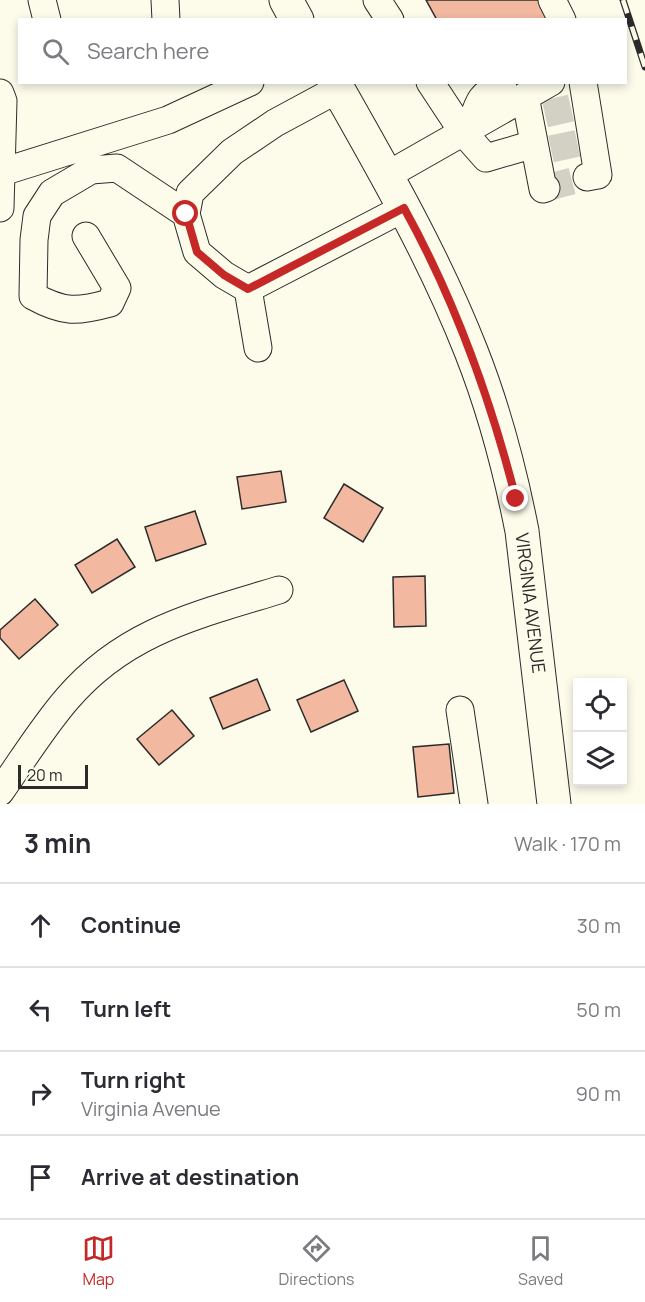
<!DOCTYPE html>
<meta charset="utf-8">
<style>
:root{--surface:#fff;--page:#f7f7f7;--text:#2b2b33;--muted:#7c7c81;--line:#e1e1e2;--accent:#c62828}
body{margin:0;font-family:Manrope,sans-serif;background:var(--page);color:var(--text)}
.controls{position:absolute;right:18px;bottom:18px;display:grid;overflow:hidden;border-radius:0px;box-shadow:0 3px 9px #0003}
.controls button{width:54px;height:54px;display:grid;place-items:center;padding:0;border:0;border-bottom:2px solid var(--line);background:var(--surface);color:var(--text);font:30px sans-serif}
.scale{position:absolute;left:18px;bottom:15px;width:70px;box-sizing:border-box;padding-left:6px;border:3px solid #2b2b2b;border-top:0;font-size:16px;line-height:21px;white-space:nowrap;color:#2b2b2b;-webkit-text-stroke:4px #fdfbea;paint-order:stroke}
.stop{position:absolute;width:18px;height:18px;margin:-14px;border:4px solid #c62828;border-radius:50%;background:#fff}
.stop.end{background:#c62828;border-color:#fff;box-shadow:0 2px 6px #0008}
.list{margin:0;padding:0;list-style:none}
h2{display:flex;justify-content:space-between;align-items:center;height:78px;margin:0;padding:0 24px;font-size:26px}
h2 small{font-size:20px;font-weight:400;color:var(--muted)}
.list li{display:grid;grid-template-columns:39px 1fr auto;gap:18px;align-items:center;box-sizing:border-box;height:84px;padding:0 24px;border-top:2px solid var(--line)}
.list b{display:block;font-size:22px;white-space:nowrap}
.list p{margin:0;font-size:20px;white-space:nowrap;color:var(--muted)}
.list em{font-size:20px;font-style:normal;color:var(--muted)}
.icon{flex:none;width:33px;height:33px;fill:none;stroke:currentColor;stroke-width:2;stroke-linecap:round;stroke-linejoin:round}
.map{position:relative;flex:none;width:645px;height:804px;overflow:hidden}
.search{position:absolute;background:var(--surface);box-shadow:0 3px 9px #0003;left:18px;right:18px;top:18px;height:66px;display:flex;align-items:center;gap:15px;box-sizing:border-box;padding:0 21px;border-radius:0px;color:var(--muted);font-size:22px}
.sheet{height:414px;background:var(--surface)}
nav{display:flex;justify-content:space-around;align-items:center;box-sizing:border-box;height:84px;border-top:2px solid var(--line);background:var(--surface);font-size:16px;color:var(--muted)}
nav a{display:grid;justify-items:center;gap:3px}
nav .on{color:var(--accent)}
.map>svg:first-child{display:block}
.building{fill:#f2b8a0;stroke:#2b2b2b;stroke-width:1.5}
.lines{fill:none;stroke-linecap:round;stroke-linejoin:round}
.minor-tunnel{stroke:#d3d1c4;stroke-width:27;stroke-dasharray:27 14;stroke-linecap:butt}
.minor-casing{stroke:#2b2b2b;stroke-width:29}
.major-casing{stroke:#2b2b2b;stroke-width:35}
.minor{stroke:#fdfbea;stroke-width:27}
.major{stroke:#fdfbea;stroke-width:33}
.rail-casing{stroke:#2b2b2b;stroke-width:7}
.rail{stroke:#fdfbea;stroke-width:4.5;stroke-dasharray:14;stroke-linecap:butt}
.route{stroke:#c62828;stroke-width:8}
.labels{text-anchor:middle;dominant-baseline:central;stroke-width:4.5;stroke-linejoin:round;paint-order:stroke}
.street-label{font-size:18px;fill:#2b2b2b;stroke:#fdfbea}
</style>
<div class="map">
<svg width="645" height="804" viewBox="0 0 645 804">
<rect width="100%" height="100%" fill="#fdfbea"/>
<path class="building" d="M 426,0 L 539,0 L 551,20 L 437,20 Z
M 281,471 L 286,502 L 242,509 L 237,477 Z
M 344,484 L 383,508 L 363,542 L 324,518 Z
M 195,511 L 206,544 L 156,561 L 145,527 Z
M 117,539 L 135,567 L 92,593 L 75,565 Z
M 425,576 L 426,626 L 394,627 L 393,577 Z
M 35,599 L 58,625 L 19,659 L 0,638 L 0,630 Z
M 257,679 L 270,710 L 223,729 L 210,698 Z
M 344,680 L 358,711 L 311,732 L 297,700 Z
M 172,710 L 194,736 L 159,765 L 137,739 Z
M 449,744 L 454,793 L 418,797 L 413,747 Z"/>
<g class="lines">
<path class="minor-tunnel" d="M 545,114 L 571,108
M 551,149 L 579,143
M 546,188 L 587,177"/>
<g class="minor-casing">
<path id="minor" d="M 42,0 L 47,20
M 165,0 L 166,20
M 377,0 L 390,20
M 552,0 L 562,20
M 430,82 L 463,132 L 486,158 L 534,144
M 583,82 L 598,175 L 587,177
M 0,93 L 3,101 L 0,208
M 525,96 L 543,189 L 546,188
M 470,128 C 479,101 478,97 503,82
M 2,172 L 168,120 L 250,82
M 386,176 L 551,82
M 86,236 L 117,288 L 110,303 C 77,312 64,313 33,296 L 34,240 L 37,216 L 52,193 L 91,170 L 117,168 L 186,214
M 248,289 L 224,275 L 197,252 L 186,214 L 190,193 L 232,152 L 275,123 L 338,89
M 258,348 L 248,289 L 404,208
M 460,710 L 474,804
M 0,792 C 22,761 42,728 67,699 C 125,631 197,615 279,590"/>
</g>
<g class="major-casing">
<path id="major" d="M 286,0 L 297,20
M 334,82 C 384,170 434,257 471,351 C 494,409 510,470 522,531 L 554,804"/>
</g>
<use href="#minor" class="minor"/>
<use href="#major" class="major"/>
<g class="rail-casing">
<path id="rail" d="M 623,0 L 645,67"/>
</g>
<use href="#rail" class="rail"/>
</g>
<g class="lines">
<path class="route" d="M 186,214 L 197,252 L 224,275 L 248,289 L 404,208 C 455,300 490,397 516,499"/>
</g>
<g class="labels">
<g class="street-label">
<text transform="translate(531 603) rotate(83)">VIRGINIA AVENUE</text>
</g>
</g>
</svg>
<div class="controls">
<button><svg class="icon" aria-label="locate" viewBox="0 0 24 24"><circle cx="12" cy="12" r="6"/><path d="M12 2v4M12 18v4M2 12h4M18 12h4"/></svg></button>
<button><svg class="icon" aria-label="layers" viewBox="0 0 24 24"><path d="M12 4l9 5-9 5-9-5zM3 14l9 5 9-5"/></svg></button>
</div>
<div class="scale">20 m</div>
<div class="stop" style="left:186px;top:214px"></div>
<div class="stop end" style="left:516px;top:499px"></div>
<div class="search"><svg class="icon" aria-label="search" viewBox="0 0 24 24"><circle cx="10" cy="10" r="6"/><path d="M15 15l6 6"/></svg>Search here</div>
</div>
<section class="sheet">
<h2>3 min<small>Walk · 170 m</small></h2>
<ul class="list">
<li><svg class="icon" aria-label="ahead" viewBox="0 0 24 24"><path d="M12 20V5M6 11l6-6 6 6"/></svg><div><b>Continue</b></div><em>30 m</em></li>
<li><svg class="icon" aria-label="left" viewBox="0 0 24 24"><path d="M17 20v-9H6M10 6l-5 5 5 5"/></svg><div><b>Turn left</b></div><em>50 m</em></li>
<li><svg class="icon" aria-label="right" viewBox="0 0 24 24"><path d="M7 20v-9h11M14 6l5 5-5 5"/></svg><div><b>Turn right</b><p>Virginia Avenue</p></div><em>90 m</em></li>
<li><svg class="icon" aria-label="arrive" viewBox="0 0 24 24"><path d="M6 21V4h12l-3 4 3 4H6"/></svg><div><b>Arrive at destination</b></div></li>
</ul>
</section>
<nav>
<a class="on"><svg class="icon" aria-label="map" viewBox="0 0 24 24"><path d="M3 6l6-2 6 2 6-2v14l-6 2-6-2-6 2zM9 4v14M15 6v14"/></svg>Map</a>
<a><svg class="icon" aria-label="directions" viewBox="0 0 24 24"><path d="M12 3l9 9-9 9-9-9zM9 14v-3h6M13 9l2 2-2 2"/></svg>Directions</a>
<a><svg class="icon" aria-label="saved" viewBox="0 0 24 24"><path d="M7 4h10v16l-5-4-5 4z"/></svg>Saved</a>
</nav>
